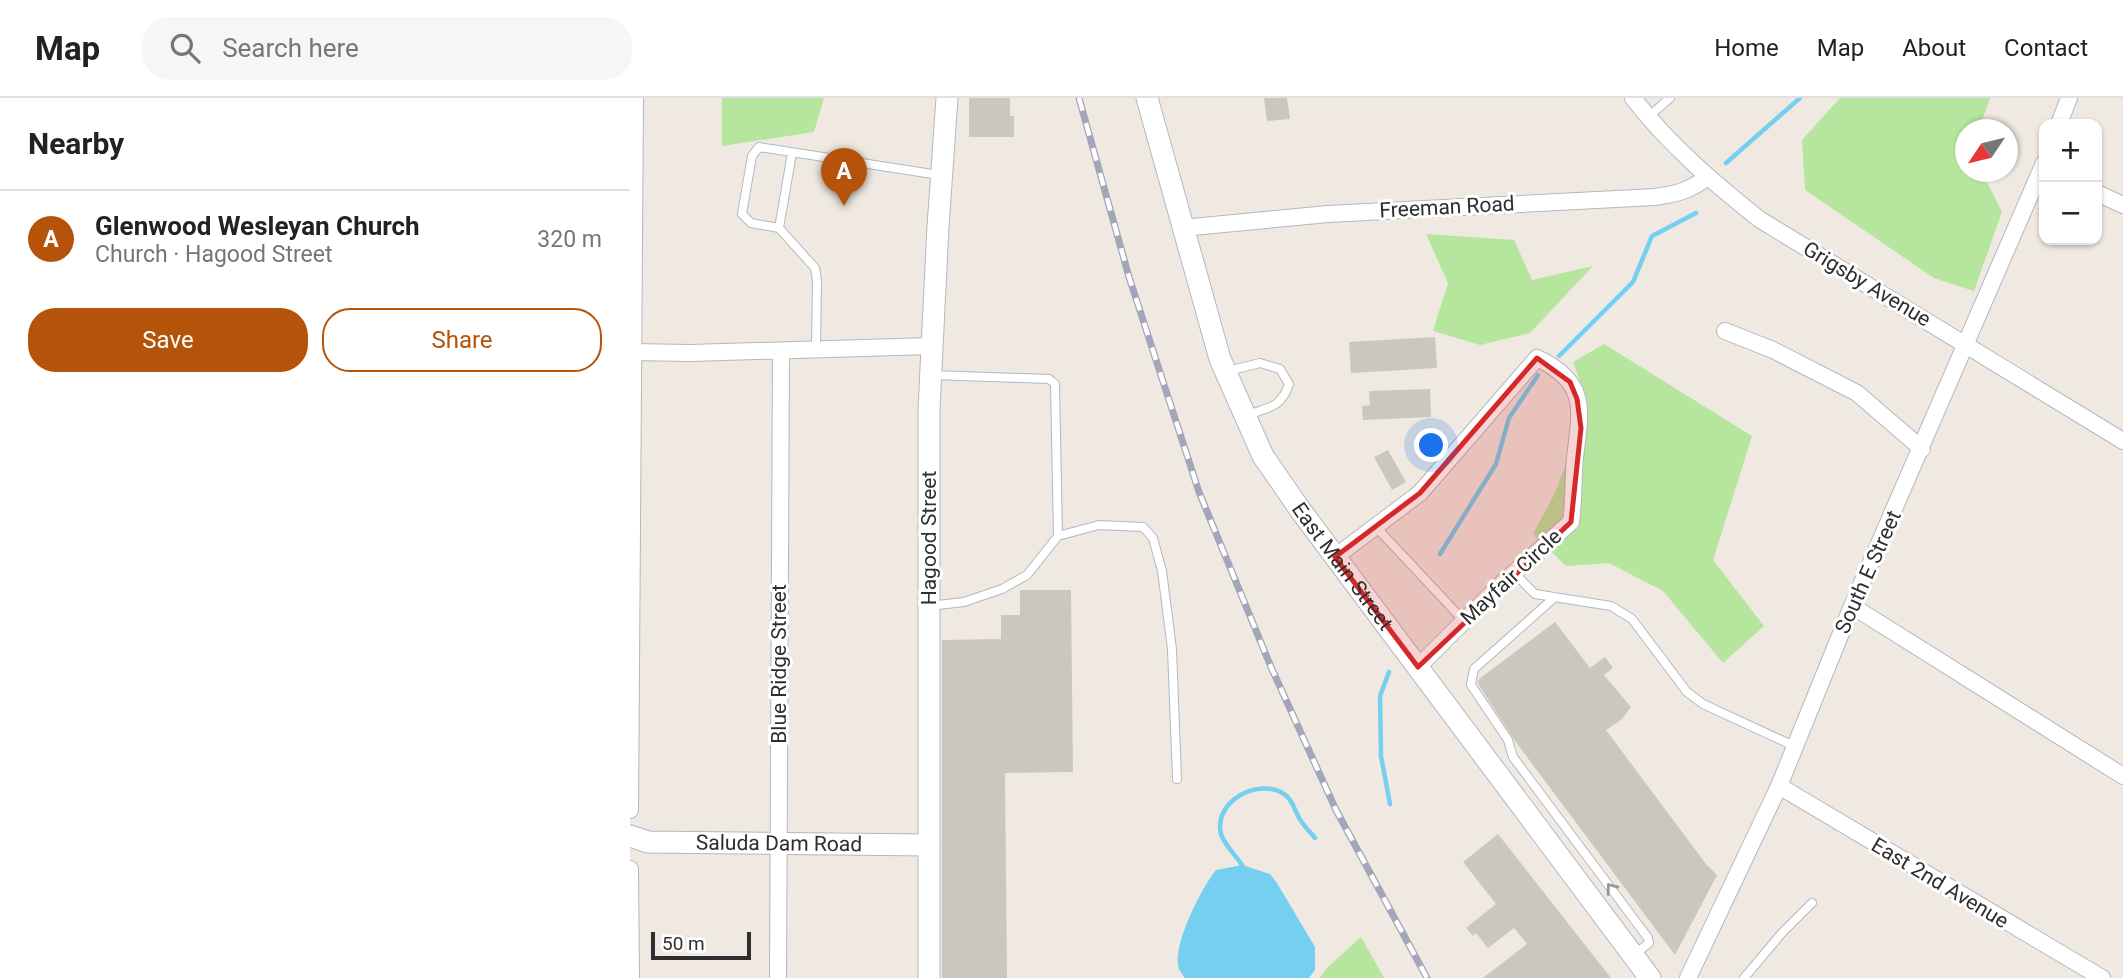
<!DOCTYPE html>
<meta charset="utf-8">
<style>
:root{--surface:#fff;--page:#f6f6f6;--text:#222;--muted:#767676;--line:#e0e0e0;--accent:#b45309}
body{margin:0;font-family:Roboto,sans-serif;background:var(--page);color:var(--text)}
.controls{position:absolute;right:21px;top:21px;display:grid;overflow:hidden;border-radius:14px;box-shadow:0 2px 5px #0004}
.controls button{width:63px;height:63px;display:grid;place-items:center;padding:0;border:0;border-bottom:2px solid var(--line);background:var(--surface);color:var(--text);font:35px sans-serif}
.compass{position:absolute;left:1325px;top:21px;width:63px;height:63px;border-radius:50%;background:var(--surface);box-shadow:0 2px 5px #0004;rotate:235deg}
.scale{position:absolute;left:21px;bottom:18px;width:100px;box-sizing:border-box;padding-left:7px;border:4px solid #2e2e2e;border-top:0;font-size:19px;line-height:24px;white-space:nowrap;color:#2e2e2e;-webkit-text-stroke:5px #fff;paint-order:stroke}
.you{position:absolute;left:802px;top:348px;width:24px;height:24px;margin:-18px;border:5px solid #fff;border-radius:50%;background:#1a73e8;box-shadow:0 0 0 10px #1a73e833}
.badge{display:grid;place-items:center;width:46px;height:46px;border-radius:50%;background:var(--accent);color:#fff;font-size:23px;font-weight:700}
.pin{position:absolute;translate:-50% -58px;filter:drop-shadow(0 2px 4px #0008)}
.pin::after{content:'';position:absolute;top:37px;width:24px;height:21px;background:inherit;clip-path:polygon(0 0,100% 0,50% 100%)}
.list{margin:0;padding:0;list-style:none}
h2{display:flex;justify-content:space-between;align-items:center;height:91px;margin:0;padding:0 28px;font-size:30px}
h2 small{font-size:23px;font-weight:400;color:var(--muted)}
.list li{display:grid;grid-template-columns:46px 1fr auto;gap:21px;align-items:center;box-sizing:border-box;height:98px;padding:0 28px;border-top:2px solid var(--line)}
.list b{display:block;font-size:26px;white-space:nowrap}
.list p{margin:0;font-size:23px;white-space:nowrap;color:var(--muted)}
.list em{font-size:23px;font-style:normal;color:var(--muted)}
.actions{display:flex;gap:14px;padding:21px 28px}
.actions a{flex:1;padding:16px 0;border:2px solid var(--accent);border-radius:28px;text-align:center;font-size:24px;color:var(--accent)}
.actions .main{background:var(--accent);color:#fff}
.icon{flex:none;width:38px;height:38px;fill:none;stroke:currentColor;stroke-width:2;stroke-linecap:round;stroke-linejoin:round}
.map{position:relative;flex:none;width:1493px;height:880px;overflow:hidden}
header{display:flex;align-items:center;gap:42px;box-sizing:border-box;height:98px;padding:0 35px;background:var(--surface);border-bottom:2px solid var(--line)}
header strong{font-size:33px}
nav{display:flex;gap:38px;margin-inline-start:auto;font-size:24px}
.search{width:490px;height:63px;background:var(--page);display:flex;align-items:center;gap:18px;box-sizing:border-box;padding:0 24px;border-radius:28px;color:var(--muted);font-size:26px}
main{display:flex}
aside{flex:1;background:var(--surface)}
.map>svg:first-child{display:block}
.green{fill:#b6e59e}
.water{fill:#75cff0}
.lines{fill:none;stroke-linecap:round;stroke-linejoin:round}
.stream{stroke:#75cff0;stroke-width:4.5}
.building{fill:#cbc7bf}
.lane-casing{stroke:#b4b7c1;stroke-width:10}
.street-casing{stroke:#b4b7c1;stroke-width:18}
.secondary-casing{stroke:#b4b7c1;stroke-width:23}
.lane{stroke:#fff;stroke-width:8}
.street{stroke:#fff;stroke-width:16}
.secondary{stroke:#fff;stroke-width:21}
.rail-casing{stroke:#a3a6b8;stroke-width:7}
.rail{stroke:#fff;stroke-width:4.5;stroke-dasharray:13;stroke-linecap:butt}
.oneway{stroke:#969696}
.marked{fill:#d62828;fill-opacity:0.2;stroke:#d62828;stroke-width:5;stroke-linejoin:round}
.labels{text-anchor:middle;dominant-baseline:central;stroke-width:6;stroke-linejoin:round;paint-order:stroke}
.street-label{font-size:21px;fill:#2e2e2e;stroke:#fff}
</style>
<header>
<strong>Map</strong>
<div class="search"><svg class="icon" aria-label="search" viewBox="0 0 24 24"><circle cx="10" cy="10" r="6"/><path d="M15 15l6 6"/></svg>Search here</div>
<nav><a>Home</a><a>Map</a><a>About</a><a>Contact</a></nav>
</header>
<main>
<aside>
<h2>Nearby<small></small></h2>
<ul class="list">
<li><span class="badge">A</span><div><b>Glenwood Wesleyan Church</b><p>Church · Hagood Street</p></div><em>320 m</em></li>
</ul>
<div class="actions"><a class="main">Save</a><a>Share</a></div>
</aside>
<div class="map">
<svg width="1493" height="880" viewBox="0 0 1493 880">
<rect width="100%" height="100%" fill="#efe9e1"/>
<path class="green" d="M 92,0 L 194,0 L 184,34 L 92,48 Z
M 1210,0 L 1360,0 L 1349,31 L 1336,32 L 1336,74 L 1352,74 L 1372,114 L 1344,193 L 1304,180 L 1175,92 L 1172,42 Z
M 796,136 L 884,142 L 902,182 L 963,168 L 900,235 L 850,247 L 803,233 L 818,185 Z
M 974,246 L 1122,338 L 1083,462 L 1134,528 L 1093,565 L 1033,493 L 979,465 L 936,468 L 903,436 L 925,395 L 958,306 L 943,264 Z
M 731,839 L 754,880 L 689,880 L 697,870 Z"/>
<path class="water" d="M 612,767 L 640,776 L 647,785 L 685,849 L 685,872 L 679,880 L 555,880 C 553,877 550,874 549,871 C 541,849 572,789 586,772 Z"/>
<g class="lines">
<path class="stream" d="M 1096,65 L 1170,0
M 929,258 L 1003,184 L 1022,138 L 1066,115
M 810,456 L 866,366 L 879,320 L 908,277
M 759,574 L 750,598 L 751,658 L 760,706
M 612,767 C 606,758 594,746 591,736 C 583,703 629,679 654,696 C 663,701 665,715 671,723 C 675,729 680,734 685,740"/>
</g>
<path class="building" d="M 339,0 L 380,0 L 380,18 L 384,18 L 384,39 L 339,39 Z
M 634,0 L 657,0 L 660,21 L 637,23 Z
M 805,239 L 807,270 L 721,275 L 719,244 Z
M 800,291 L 801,319 L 733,322 L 732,308 L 740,307 L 739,293 Z
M 758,352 L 776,384 L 762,392 L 744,359 Z
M 390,492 L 441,492 L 443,674 L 375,675 L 377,880 L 312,880 L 312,542 L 371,541 L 371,517 L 390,517 Z
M 925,524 L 960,570 L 975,559 L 983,570 L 974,577 L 1001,609 L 992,621 L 976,632 L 1076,766 L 1087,777 L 1045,857 L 885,643 L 848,586 L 849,581 Z
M 868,736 L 981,880 L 853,880 L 897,846 L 884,830 L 858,850 L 846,835 L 843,838 L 836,830 L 866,806 L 833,764 Z"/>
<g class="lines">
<g class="lane-casing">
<path id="lane" d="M 1018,19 L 1040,0
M 162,55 L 149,130 L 121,125 L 112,116 L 122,58 L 129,49 L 309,77
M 149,130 L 185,170 L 187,183 L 186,250
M 598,273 L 630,265 L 650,271 L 659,286 C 652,309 638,310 617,317
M 302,277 L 419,281 L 425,286 L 428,438
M 745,428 L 834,523
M 884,475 L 905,496 L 981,508 L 1002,521 L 1057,594 L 1073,606 L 1164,648
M 925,499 L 844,571 L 841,587 L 878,642 L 883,659 L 1018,840 L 1019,845 L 1005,856
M 299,508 L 334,504 L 372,491 L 397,477 L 428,438 L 469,427 L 513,429 L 523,440 L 532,473 L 542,551 L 547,681
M 1114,880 L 1151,836 L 1182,805"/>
</g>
<g class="street-casing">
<path id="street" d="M 1003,0 C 1040,48 1083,84 1129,121 L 1493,343
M 1429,26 L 1439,0
M 1467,95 L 1493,107
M 552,130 L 698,116 L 1025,99 C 1046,96 1060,93 1077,79
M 1095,233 L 1143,252 L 1227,295 L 1292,351
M 0,254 L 60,255 L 301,248
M 705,459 L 790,395 L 907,260 C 958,284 951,311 945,359 C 943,381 944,403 941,424 L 868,489 L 788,569
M 1222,508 L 1493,678
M 1149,688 L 1472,880
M 0,712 L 5,0
M 0,771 L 1,880
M 148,880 L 151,253
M 1058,880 L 1149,688 L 1222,508 L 1414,65"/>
</g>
<g class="secondary-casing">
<g id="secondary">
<path id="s1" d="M 517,0 L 590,261 L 633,358 L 671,413 L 1020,880"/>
<path id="s2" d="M 0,738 L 18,744 L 299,747"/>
<path d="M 299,880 L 299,311 L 308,129 L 317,0"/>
</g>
</g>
<use href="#lane" class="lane"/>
<use href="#street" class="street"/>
<use href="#secondary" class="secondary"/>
<g class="rail-casing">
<path id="rail" d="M 449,0 L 499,179 L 569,394 L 641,569 L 706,712 L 797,880"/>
</g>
<use href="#rail" class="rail"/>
</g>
<defs><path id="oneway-chevron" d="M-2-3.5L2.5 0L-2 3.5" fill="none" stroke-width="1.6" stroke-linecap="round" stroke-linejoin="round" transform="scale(1.75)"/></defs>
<use class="oneway" href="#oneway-chevron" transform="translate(981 790) rotate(-127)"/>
<path class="marked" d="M 907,260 L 940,284 L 947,301 L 951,330 L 941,424 L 788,569 L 705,459 L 790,395 Z"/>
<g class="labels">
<g class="street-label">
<text transform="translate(817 109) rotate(-3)">Freeman Road</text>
<text transform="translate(1237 186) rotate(31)">Grigsby Avenue</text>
<text transform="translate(299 440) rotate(-90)">Hagood Street</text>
<text stroke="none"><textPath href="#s1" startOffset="513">East Main Street</textPath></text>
<text transform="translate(1238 474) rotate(-66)">South E Street</text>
<text transform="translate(881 479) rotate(-43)">Mayfair Circle</text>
<text transform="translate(149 566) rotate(-90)">Blue Ridge Street</text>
<text stroke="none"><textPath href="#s2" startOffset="150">Saluda Dam Road</textPath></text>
<text transform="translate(1310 785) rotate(31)">East 2nd Avenue</text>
</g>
</g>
</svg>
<div class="controls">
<button>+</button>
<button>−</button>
</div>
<svg class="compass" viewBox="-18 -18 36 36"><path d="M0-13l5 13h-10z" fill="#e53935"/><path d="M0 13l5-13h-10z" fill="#767676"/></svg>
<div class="scale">50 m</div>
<div class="you"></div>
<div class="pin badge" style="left:214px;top:108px">A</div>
</div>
</main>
